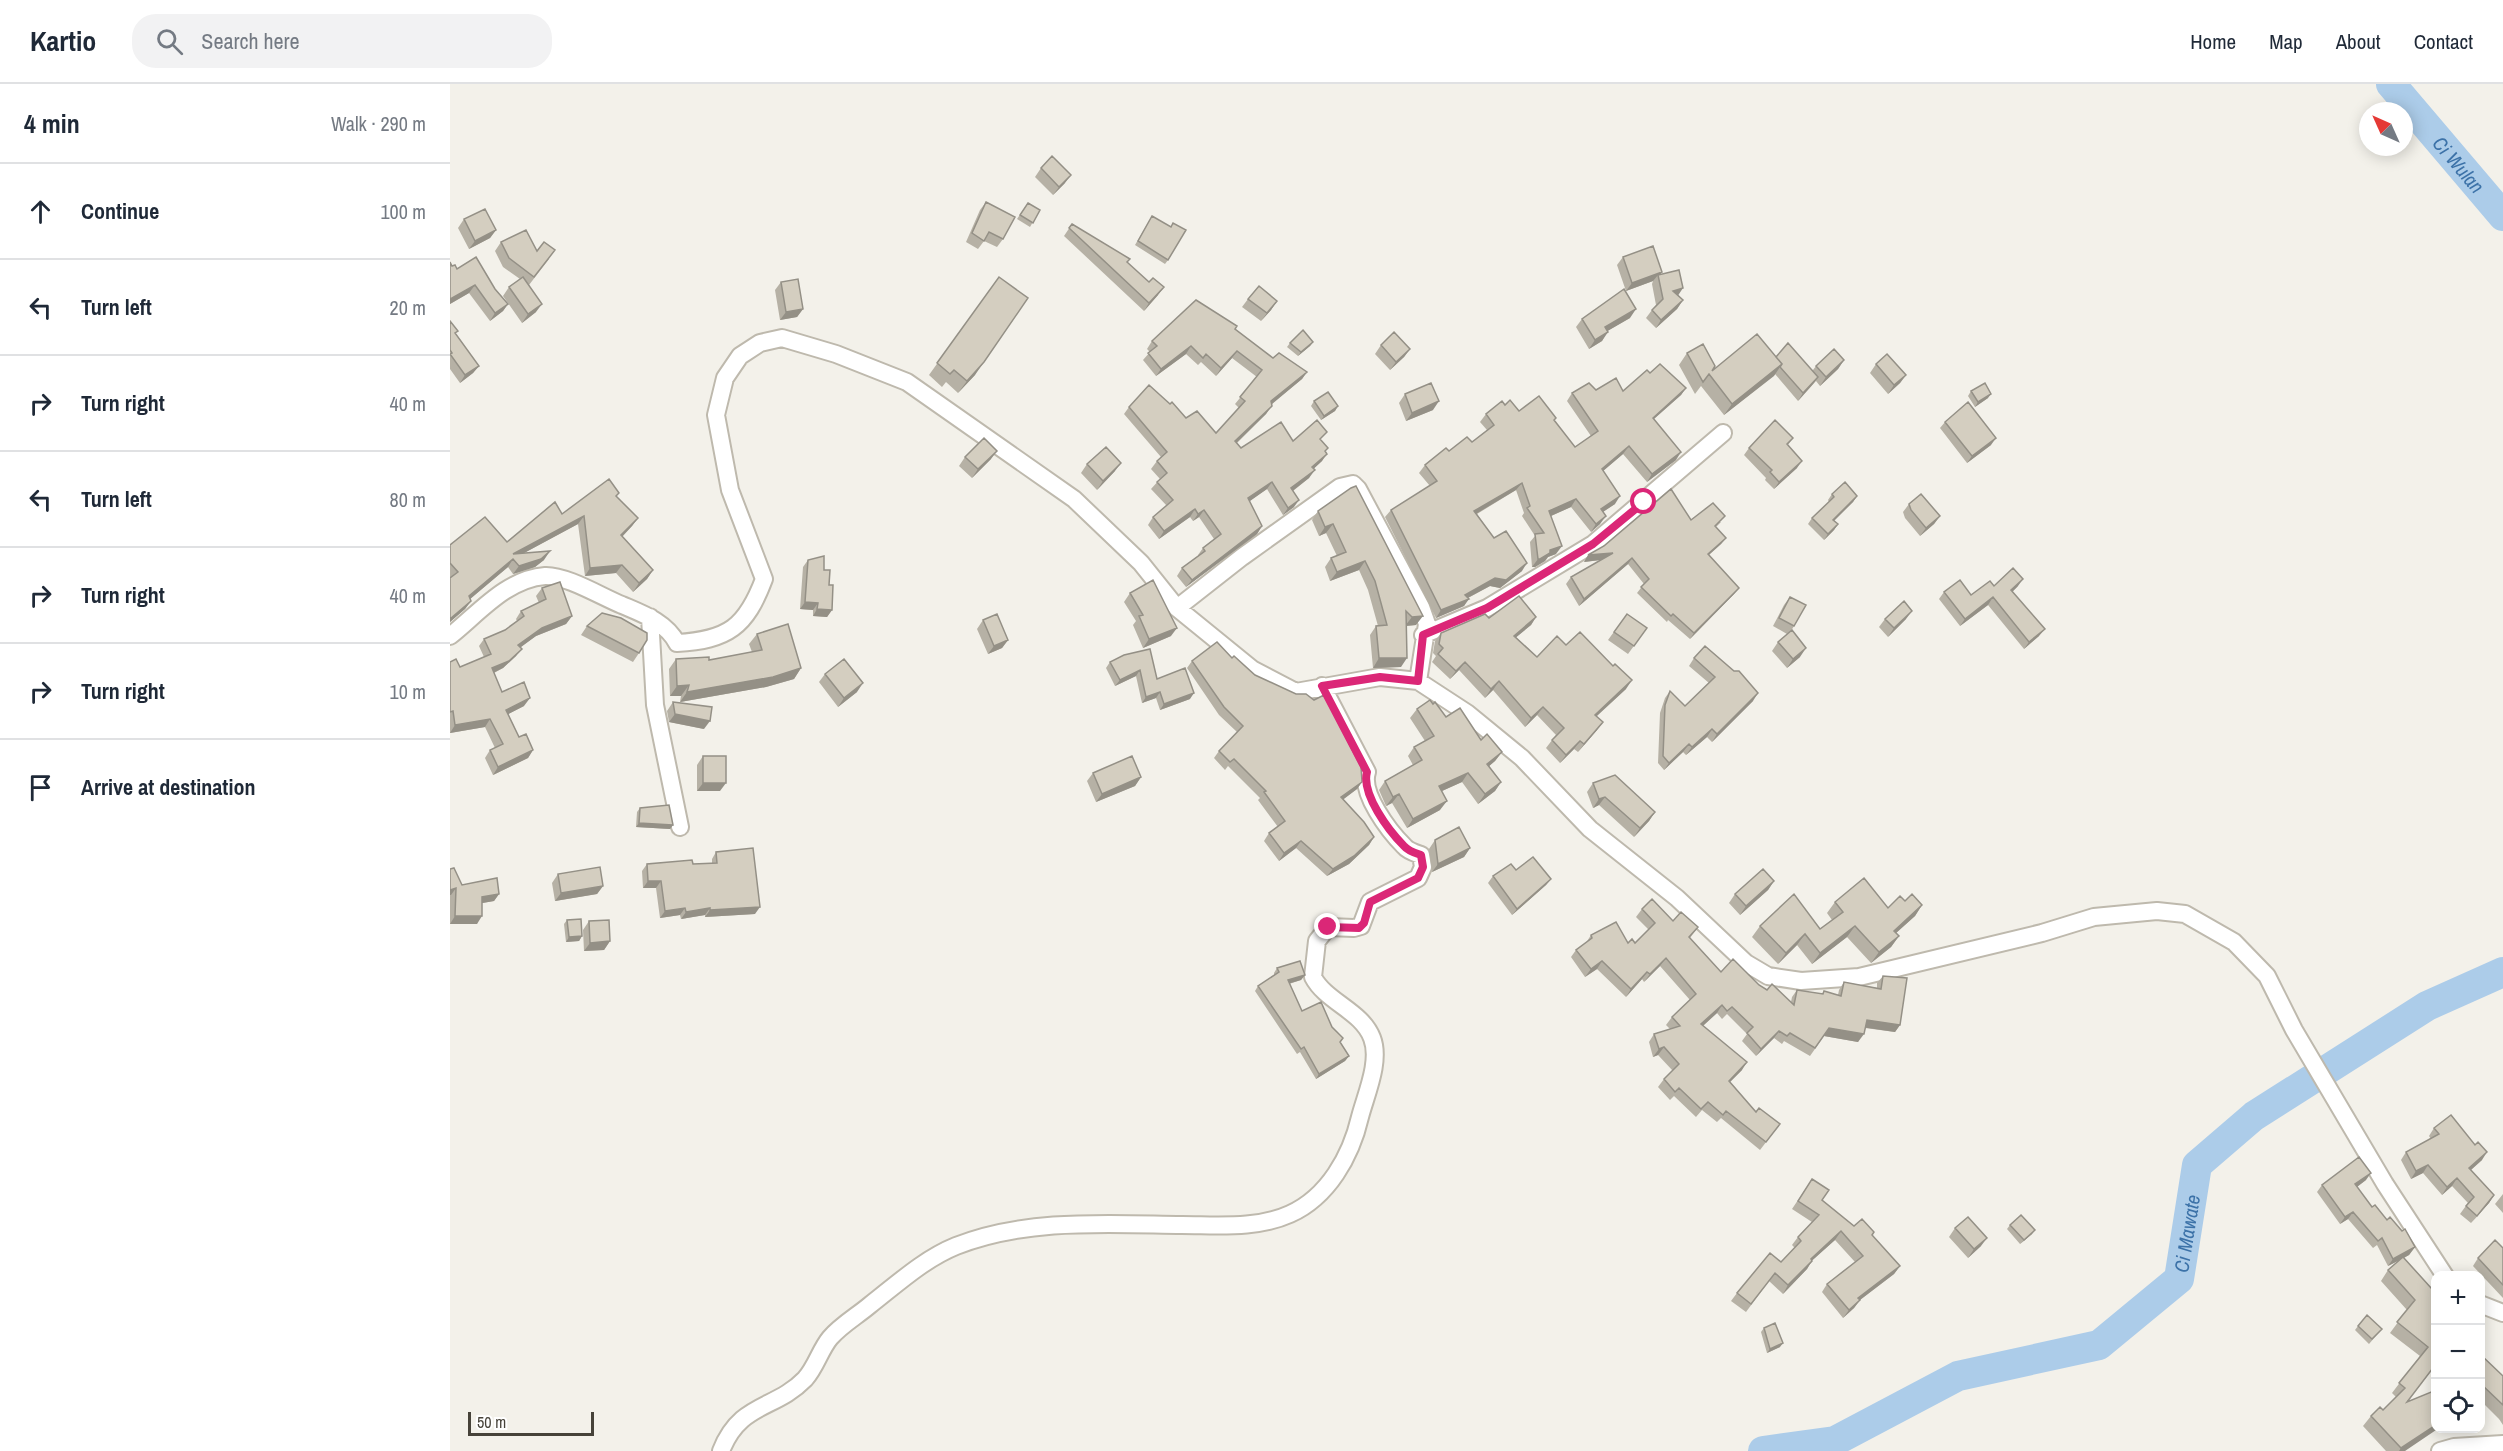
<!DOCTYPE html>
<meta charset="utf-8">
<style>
:root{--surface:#fff;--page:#f2f2f3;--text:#1f2937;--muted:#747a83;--line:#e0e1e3}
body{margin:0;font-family:"Archivo Narrow",sans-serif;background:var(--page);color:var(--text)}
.controls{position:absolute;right:18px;bottom:18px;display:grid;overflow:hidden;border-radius:12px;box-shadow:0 3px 15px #0003}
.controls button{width:54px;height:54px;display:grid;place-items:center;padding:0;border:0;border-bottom:2px solid var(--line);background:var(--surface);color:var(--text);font:30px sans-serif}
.compass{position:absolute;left:1909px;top:18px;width:54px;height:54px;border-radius:50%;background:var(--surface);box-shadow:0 3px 15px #0003;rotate:315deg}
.scale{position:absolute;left:18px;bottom:15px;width:126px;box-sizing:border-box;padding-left:6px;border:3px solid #464239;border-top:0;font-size:16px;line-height:21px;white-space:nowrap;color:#464239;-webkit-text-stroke:4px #fff;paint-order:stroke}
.stop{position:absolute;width:18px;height:18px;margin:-14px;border:4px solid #db2777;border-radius:50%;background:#fff}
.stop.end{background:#db2777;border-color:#fff;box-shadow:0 2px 6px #0008}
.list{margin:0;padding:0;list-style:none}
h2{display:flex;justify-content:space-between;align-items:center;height:78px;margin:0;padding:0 24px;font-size:26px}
h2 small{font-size:20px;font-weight:400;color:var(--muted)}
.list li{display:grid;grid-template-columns:39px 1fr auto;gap:18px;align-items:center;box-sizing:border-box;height:96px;padding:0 24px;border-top:2px solid var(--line)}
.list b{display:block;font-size:22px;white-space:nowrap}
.list em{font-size:20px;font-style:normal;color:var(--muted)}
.icon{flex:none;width:33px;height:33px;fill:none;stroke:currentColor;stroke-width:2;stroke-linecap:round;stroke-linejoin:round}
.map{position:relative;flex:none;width:2053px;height:1367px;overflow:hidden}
header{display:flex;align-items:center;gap:36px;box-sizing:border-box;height:84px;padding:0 30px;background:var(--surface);border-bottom:2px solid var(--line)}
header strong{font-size:28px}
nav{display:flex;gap:33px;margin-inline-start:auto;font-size:21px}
.search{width:420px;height:54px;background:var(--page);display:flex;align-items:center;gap:15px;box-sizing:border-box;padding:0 21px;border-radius:24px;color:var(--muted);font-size:22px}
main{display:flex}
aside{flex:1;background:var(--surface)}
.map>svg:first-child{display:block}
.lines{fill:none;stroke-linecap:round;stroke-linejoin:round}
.river{stroke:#accce9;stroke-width:30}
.minor-casing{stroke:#beb9ad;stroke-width:20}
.minor{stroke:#fff;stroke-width:16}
.wall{fill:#b6b1a5}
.shaded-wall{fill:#949086}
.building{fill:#d4cec0;stroke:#949086;stroke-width:1.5}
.route{stroke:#db2777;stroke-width:8}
.labels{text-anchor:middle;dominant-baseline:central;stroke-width:6;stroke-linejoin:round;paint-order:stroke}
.water-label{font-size:20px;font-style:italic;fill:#3c72a8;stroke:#fff}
</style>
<header>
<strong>Kartio</strong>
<div class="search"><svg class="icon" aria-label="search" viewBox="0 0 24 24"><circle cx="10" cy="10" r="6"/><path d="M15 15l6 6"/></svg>Search here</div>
<nav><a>Home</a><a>Map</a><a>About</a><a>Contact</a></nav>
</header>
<main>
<aside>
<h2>4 min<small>Walk · 290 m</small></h2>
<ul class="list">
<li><svg class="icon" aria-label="ahead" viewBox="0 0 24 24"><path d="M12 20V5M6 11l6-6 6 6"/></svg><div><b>Continue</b></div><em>100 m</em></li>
<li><svg class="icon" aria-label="left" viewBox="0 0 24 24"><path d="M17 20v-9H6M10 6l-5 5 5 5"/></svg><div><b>Turn left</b></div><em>20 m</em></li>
<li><svg class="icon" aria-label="right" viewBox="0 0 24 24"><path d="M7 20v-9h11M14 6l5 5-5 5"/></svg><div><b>Turn right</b></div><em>40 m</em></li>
<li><svg class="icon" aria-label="left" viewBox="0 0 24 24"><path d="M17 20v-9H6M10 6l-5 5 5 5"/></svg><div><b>Turn left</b></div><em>80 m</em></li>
<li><svg class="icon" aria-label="right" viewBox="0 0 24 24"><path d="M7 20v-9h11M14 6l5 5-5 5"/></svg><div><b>Turn right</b></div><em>40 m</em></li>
<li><svg class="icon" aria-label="right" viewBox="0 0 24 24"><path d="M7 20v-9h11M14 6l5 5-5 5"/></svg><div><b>Turn right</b></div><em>10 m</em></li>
<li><svg class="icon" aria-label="arrive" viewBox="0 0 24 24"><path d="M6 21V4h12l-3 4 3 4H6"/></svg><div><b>Arrive at destination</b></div></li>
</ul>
</aside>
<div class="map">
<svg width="2053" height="1367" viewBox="0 0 2053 1367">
<rect width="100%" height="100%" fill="#f3f1ea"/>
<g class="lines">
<g class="river">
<path id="s1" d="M 1941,0 L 2053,132"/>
<path id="s2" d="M 1313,1367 L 1385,1357 L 1508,1292 L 1649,1261 L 1729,1195 L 1747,1081 L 1804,1032 L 1977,922 L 2053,888"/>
</g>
<g class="minor-casing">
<path id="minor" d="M 727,524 L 792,473 L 890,403 L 903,400 L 908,405 L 971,523 L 977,540 L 968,597
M 200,533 L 205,621 L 230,743
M 973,551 L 1037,524 L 1143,460 L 1273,349
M 0,552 C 28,530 56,495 95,492 C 116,491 152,513 172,521 C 193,530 216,538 227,559 C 278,556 296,543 314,495 L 280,406 L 266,331 L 275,294 L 290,272 L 310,259 L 332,254 L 386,270 L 457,298 L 624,415 L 691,479 L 727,524 L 802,585 L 846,608 L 930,593 L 968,597 L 1017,629 L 1072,674 L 1140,745 L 1227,814 L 1296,879 L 1318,892 L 1351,897 L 1409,893 L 1592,849 L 1644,833 L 1707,827 L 1735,830 L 1784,858 L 1817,892 L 1844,946 L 1935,1100 L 1995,1192
M 2030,1220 L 2053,1229
M 271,1367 C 290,1318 325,1326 355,1295 C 366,1283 370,1266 380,1254 C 391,1241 407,1232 420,1221 C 447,1200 474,1175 506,1162 C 577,1134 658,1140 732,1141 C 768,1141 807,1145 840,1130 C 878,1113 901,1072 910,1033 C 916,1010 931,977 922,954 C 912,927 876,918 863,893 L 867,857 L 878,843 L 904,844 L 911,842 L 920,818 L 968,794 L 973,783 L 971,771 C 965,769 958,767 954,762 C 939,747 910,709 917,688 L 872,602
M 1990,1367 L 2004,1363 L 2053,1360"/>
</g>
<use href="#minor" class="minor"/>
</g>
<path class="wall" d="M 591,84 L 615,99 L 603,111 L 585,93 Z
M 536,118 L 553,155 L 547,163 L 534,157 L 528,165 L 516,158 L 530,126 Z
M 578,119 L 590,126 L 580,143 L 567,135 Z
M 14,135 L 46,146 L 40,154 L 19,165 L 8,144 Z
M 699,137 L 720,143 L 718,176 L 715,180 L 685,161 Z
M 622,140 L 677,178 L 708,211 L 694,227 L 614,152 Z
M 51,158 L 87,167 L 99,175 L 79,201 L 86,228 L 72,239 L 53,212 L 59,203 L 70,195 L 53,183 L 45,167 Z
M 1173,173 L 1212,188 L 1210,191 L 1233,216 L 1227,225 L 1206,244 L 1196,234 L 1202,226 L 1206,221 L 1202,200 L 1203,197 L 1176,207 L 1167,181 Z
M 0,178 L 2,182 L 45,205 L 58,220 L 53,227 L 40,237 L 19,209 L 0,220 Z
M 549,193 L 525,291 L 508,309 L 496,298 L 492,303 L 479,291 Z
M 331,198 L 353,225 L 347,233 L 330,236 L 325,206 Z
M 798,215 L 827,217 L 821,226 L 811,237 L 792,223 Z
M 1180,234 L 1157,247 L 1152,257 L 1139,265 L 1126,243 L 1132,235 Z
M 0,237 L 6,250 L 29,282 L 23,289 L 10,299 L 0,285 Z
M 785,245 L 823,274 L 857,288 L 852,295 L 821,320 L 816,330 L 787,359 L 791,364 L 843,357 L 871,356 L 875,368 L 872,377 L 863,385 L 859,394 L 843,407 L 844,423 L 833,431 L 817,405 L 799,417 L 812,442 L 807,450 L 736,503 L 727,492 L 732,484 L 748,472 L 748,471 L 753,464 L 764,455 L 749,433 L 743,437 L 740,433 L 709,455 L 698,441 L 703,433 L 717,422 L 701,405 L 710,395 L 701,385 L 707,377 L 711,373 L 674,330 L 679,323 L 736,334 L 766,349 L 789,324 L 785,320 L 807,293 L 782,274 L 766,292 L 751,278 L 748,281 L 736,270 L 706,292 L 693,276 L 700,268 L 697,265 L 702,257 Z
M 863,258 L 860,262 L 848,272 L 837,263 L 840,259 Z
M 931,261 L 960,265 L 954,273 L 940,286 L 925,270 Z
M 1237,269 L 1263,286 L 1326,273 L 1363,286 L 1366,282 L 1394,276 L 1388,285 L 1370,302 L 1366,297 L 1348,317 L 1325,290 L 1274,331 L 1251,302 L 1245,310 L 1229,281 Z
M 1426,280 L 1456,291 L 1450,299 L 1438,310 L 1420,289 Z
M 1200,289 L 1236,304 L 1231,311 L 1204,335 L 1226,376 L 1197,398 L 1173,370 L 1153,387 L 1165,420 L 1153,428 L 1150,440 L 1141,448 L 1121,423 L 1101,432 L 1106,470 L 1098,473 L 1095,477 L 1085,483 L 1082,483 L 1080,458 L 1085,452 L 1072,432 L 1074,429 L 1066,406 L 1027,430 L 1044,454 L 1072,487 L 1050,504 L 1040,502 L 1018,514 L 1014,522 L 986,534 L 935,433 L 941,426 L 980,402 L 969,389 L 975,381 L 999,367 L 1022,358 L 1037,346 L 1030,338 L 1036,330 L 1055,321 L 1069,327 L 1106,334 L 1104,337 L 1125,363 L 1141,352 L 1117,317 L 1122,309 L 1146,306 L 1173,307 Z
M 1521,307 L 1538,314 L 1525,323 L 1518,312 Z
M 955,310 L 983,326 L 956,337 L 949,319 Z
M 864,317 L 888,322 L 885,327 L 871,336 L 861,322 Z
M 1495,338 L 1541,361 L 1517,379 L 1490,344 Z
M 1343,354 L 1338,361 L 1347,384 L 1324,405 L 1315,396 L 1316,394 L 1294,371 L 1299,364 Z
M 515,373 L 541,375 L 522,394 L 509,382 Z
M 637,380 L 665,387 L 647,406 L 631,389 Z
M 901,404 L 966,541 L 956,542 L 951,583 L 923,584 L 920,551 L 926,542 L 928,542 L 918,506 L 909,486 L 880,497 L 875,483 L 881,474 L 887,472 L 876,449 L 869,452 L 862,436 L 868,427 Z
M 1382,410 L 1407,412 L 1403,418 L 1384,436 L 1388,440 L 1384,446 L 1374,456 L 1358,440 L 1362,434 L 1379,418 L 1378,416 Z
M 167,413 L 188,434 L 182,442 L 172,453 L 203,486 L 197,495 L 183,508 L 166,489 L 135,492 L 128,440 L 74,469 L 94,476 L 85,483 L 63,490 L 58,483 L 20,515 L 21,517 L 15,525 L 0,538 L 0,461 L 57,458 L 112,430 Z
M 1459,420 L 1490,432 L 1484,440 L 1470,452 L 1455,434 L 1453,428 Z
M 1241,436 L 1271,438 L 1266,443 L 1276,454 L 1271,460 L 1259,471 L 1289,504 L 1284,510 L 1240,555 L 1218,536 L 1217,538 L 1187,509 L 1194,500 L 1178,480 L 1129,522 L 1116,500 L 1121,493 L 1151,476 L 1134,478 L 1154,462 Z
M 358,476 L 374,486 L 382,526 L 377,533 L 363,532 L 363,526 L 350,525 L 353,483 Z
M 1544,502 L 1568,502 L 1562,508 L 1589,552 L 1574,565 L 1538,521 L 1510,542 L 1489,515 L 1494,508 L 1521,511 Z
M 92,504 L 122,532 L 116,540 L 86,552 L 70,563 L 66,572 L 53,584 L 44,589 L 52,608 L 74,622 L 58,630 L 69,653 L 83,666 L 78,674 L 43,691 L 35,674 L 40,666 L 45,664 L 35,643 L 0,649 L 0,578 L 10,583 L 34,573 L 29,562 L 34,555 L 55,546 L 67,537 L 66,535 L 71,527 L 89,519 L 86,512 Z
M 680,509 L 721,552 L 693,564 L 683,541 L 686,537 L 674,518 Z
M 1340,513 L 1344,542 L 1341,547 L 1350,573 L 1337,584 L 1322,567 L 1328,558 L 1337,550 L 1323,542 L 1334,521 Z
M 1177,530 L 1197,544 L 1178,570 L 1158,556 Z
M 1086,533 L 1081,541 L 1066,553 L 1087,573 L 1116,561 L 1176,605 L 1147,632 L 1147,646 L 1128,668 L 1124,665 L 1110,679 L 1096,664 L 1106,651 L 1087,631 L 1075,643 L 1043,606 L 1035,614 L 1009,586 L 1000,595 L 982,578 L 986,572 L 983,569 L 985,557 L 991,549 L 1039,534 Z
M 1435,535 L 1456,535 L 1438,553 L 1429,543 Z
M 533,536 L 558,556 L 552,564 L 538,570 L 527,545 Z
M 137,542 L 189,569 L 183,578 L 131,551 Z
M 307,550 L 351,584 L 344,595 L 316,603 L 230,618 L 231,612 L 220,612 L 219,585 L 226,575 L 259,576 L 302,568 L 299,560 Z
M 674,571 L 707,595 L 740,615 L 710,626 L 706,614 L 692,619 L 686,592 L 665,602 L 656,584 L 660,578 Z
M 782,574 L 912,698 L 907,705 L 893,715 L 924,753 L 919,761 L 899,780 L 877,792 L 846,764 L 829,777 L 814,757 L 819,749 L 828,743 L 808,716 L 810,714 L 778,682 L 775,686 L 764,674 L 769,667 L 787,648 L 769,631 L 737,584 L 742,577 Z
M 1244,574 L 1303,617 L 1262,658 L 1257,653 L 1236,671 L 1233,668 L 1214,686 L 1208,679 L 1210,629 L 1215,614 L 1220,607 L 1235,622 L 1259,599 L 1239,582 Z
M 375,590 L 407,608 L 388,623 L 369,598 Z
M 223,618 L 254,645 L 219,638 L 217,627 Z
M 983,620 L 996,633 L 1052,668 L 1045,677 L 1039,682 L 1051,698 L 1045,707 L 1028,720 L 1012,698 L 992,707 L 990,726 L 957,744 L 942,719 L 936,722 L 929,706 L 935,697 L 963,681 L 958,672 L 964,663 L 975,657 L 960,634 L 967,625 Z
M 253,672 L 270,707 L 247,707 L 247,681 Z
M 643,689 L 691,693 L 685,702 L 646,718 L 637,697 Z
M 1143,699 L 1205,728 L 1199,737 L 1184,753 L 1149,721 L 1143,724 L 1137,708 Z
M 190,724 L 223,741 L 220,745 L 186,743 L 187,728 Z
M 985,756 L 1020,764 L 1014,773 L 982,788 L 979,765 Z
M 266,768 L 305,830 L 255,833 L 255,831 L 231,835 L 230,831 L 210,834 L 206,804 L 193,804 L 192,787 L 197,780 L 243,780 L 262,779 L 262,775 Z
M 0,785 L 12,801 L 49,810 L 44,817 L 32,819 L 27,840 L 0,840 Z
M 1066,786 L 1101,795 L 1096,801 L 1062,831 L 1038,799 L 1043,792 Z
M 108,790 L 153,802 L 147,810 L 105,817 L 102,799 Z
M 1324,797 L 1318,806 L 1290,831 L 1279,819 L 1285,810 Z
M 1455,817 L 1472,821 L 1465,832 L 1446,849 L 1449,852 L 1441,863 L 1421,879 L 1397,853 L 1362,880 L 1347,861 L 1328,880 L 1302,853 L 1310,842 L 1370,845 L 1382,836 L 1377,829 L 1385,818 L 1438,824 Z
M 1192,825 L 1223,837 L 1248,843 L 1240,854 L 1271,888 L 1309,901 L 1341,918 L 1342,913 L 1347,906 L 1372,910 L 1374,907 L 1388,911 L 1389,906 L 1394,898 L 1427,904 L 1427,899 L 1433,892 L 1450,941 L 1445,948 L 1415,944 L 1408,958 L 1374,952 L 1360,972 L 1334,957 L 1332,960 L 1324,954 L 1306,972 L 1292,957 L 1297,950 L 1277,930 L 1272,935 L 1267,929 L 1253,942 L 1292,986 L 1280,998 L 1306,1028 L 1330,1040 L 1310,1066 L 1271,1034 L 1267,1038 L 1252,1026 L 1246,1033 L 1224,1012 L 1220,1016 L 1208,1003 L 1214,995 L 1223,987 L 1208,971 L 1203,973 L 1199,958 L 1204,950 L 1220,945 L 1216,941 L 1222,933 L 1240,916 L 1210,882 L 1194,898 L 1192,895 L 1176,913 L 1147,885 L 1135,893 L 1121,873 L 1126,866 L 1136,859 L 1141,851 L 1178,859 L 1185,859 L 1199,846 L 1186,833 Z
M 117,836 L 132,852 L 129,857 L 116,858 L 114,840 Z
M 139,837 L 160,857 L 154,866 L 134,867 L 133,846 Z
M 827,884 L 855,891 L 851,896 L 839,900 L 852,927 L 882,943 L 890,959 L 899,972 L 895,977 L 866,995 L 850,968 L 847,970 L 805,907 L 808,902 L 824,891 L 824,889 Z
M 1984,1044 L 2032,1076 L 2021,1086 L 2044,1111 L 2039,1119 L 2021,1139 L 2010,1130 L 2018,1119 L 2002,1102 L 1992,1111 L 1973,1089 L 1961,1095 L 1951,1076 L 1956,1068 L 1981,1055 L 1979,1052 Z
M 1362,1095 L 1372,1116 L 1404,1142 L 1424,1148 L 1422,1151 L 1450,1182 L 1444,1190 L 1410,1216 L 1404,1224 L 1393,1234 L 1372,1208 L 1377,1200 L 1405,1178 L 1385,1156 L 1362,1176 L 1357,1185 L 1333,1210 L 1319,1197 L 1296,1228 L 1281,1217 L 1287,1209 L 1331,1178 L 1345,1164 L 1342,1161 L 1348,1153 L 1362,1138 L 1342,1125 Z
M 1916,1096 L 1907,1103 L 1922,1123 L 1937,1136 L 1965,1163 L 1959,1171 L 1954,1174 L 1982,1205 L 1986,1202 L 1986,1228 L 1984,1229 L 1986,1230 L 1986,1284 L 1984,1283 L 1958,1317 L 1955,1367 L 1936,1367 L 1913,1342 L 1921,1332 L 1933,1326 L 1946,1313 L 1942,1309 L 1970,1272 L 1940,1249 L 1957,1226 L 1931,1197 L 1938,1186 L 1948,1177 L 1938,1182 L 1927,1161 L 1923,1164 L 1898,1135 L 1890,1140 L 1867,1108 L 1872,1101 Z
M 2053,1110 L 2053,1129 L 2045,1120 Z
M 1560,1141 L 1582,1150 L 1570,1160 L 1557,1145 Z
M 1505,1144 L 1531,1162 L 1518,1174 L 1499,1153 Z
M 2053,1164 L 2053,1214 L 2023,1182 L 2028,1174 Z
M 1908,1242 L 1932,1245 L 1919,1260 L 1905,1246 Z
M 1314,1244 L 1330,1263 L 1317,1269 L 1311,1248 Z
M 2031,1271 L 2053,1292 L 2053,1341 L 2049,1335 L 2031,1317 Z"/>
<path class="shaded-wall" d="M 621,91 L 615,99 L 603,111 L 609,103 Z
M 46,146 L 40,154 L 19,165 L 25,157 Z
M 1212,188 L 1208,193 L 1208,191 L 1203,197 L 1176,207 L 1182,199 Z
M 25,201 L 19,209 L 0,220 L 0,215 Z
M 714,203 L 708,211 L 694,227 L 699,219 Z
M 1233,204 L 1227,213 L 1223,207 Z
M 1233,216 L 1227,225 L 1206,244 L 1211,236 Z
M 827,217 L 821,226 L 811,237 L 817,229 Z
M 58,220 L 53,227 L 40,237 L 45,229 Z
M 92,220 L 86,228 L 72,239 L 78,230 Z
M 353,225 L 347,233 L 330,236 L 336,228 Z
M 1186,225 L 1180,234 L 1149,252 L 1155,243 Z
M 1158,248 L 1152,257 L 1139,265 L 1145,256 Z
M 863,258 L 860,262 L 848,272 L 851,268 Z
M 741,262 L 736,270 L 706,292 L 711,285 Z
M 960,265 L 954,273 L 940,286 L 946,278 Z
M 787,267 L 782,274 L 766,292 L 771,284 Z
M 1394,276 L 1388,285 L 1370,302 L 1376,293 Z
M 534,278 L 525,291 L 508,309 L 517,297 Z
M 1332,280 L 1324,292 L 1274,331 L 1282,320 Z
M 29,282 L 23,289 L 10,299 L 15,291 Z
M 857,288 L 852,295 L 816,325 L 821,317 Z
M 1456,291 L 1450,299 L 1438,310 L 1444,301 Z
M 1368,293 L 1363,300 L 1348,317 L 1353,309 Z
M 1236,304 L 1231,311 L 1197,341 L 1203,334 Z
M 1541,310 L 1538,314 L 1525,323 L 1528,318 Z
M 989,317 L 983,326 L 956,337 L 962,329 Z
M 822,322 L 816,330 L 780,365 L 785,357 Z
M 888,322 L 885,327 L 871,336 L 874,332 Z
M 1546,354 L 1541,361 L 1517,379 L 1522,372 Z
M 1179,362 L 1173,370 L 1146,393 L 1152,385 Z
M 547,367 L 541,375 L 522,394 L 528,385 Z
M 1231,368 L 1226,376 L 1197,398 L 1202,390 Z
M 877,370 L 872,377 L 857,391 L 862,383 Z
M 1352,377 L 1347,384 L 1324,405 L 1329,398 Z
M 671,379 L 665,387 L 647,406 L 653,397 Z
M 865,386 L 859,394 L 836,412 L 841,404 Z
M 822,398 L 817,405 L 793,422 L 798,414 Z
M 1072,399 L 1066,406 L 1019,434 L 1024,427 Z
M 1170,412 L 1165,420 L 1145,433 L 1151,425 Z
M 1407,412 L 1403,418 L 1379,442 L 1383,436 Z
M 1126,415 L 1121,423 L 1094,435 L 1099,427 Z
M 849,416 L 844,423 L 833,431 L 838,424 Z
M 745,425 L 740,433 L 709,455 L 714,447 Z
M 754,426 L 749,433 L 743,437 L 748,430 Z
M 134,432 L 128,440 L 63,475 L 58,483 L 13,521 L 19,512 L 63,470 Z
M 1156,432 L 1150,440 L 1141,448 L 1146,440 Z
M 1490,432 L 1484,440 L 1470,452 L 1476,444 Z
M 188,434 L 182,442 L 165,460 L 171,451 Z
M 883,440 L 876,449 L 869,452 L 875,443 Z
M 1388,440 L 1384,446 L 1374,456 L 1378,450 Z
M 812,442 L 807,450 L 736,503 L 742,496 Z
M 1276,454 L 1271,460 L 1253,476 L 1258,470 Z
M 1112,462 L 1106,470 L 1098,473 L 1095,477 L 1085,483 L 1082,483 L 1088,475 L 1100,466 Z
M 100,467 L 94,476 L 85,483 L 63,490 L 69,482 Z
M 1163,469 L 1158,475 L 1134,478 L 1138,471 Z
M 1182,474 L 1178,480 L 1129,522 L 1134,515 Z
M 915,477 L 909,486 L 880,497 L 887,488 Z
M 1077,479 L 1072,487 L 1050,504 L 1040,502 L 1010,518 L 1015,511 L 1045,494 Z
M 172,481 L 166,489 L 135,492 L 140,484 Z
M 203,486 L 197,495 L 183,508 L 189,499 Z
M 1573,495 L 1568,502 L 1556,514 L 1561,506 Z
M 1289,504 L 1284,510 L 1240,555 L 1244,549 Z
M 1543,513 L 1538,521 L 1510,542 L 1515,535 Z
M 1019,515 L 1014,522 L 986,534 L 991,526 Z
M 21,517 L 15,525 L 0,538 L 0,535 Z
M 355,518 L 368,519 L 363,526 L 350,525 Z
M 367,525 L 382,526 L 377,533 L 363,532 Z
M 1462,527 L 1456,535 L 1438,553 L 1444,544 Z
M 122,532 L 116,540 L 86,552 L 63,569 L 68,561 L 92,544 Z
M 973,532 L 966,541 L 955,542 L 962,533 Z
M 1086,533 L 1081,541 L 1058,560 L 1064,552 Z
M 727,544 L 721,552 L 693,564 L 699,555 Z
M 1595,545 L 1589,552 L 1574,565 L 1579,558 Z
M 558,556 L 552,564 L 538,570 L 544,562 Z
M 1356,564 L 1350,573 L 1337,584 L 1343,575 Z
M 72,565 L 66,572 L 53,584 L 37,592 L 42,584 Z
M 929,574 L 957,574 L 951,583 L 923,584 Z
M 1015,578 L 1009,586 L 1000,595 L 1006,587 Z
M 351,584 L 344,595 L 316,603 L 230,618 L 237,608 Z
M 690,586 L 686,592 L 665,602 L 670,596 Z
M 1182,596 L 1176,605 L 1139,639 L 1145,631 Z
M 1049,597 L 1043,606 L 1035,614 L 1041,605 Z
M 413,599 L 407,608 L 388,623 L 394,614 Z
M 239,601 L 231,612 L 220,612 L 227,602 Z
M 710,608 L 706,614 L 692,619 L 696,613 Z
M 744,609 L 740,615 L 710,626 L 714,620 Z
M 1308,609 L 1303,617 L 1262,658 L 1267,650 Z
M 80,614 L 74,622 L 51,634 L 56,626 Z
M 1093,623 L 1087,631 L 1075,643 L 1081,634 Z
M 225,630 L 260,637 L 254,645 L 219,638 Z
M 40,635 L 35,643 L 0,649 L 5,641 Z
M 1153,638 L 1147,646 L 1128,668 L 1134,660 Z
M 1262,645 L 1257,653 L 1236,671 L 1242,663 Z
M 1130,657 L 1124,665 L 1110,679 L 1116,671 Z
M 1239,660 L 1233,668 L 1214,686 L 1219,679 Z
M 83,666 L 78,674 L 43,691 L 48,683 Z
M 1052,668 L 1045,677 L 1031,689 L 1037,680 Z
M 1018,689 L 1012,698 L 983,711 L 989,702 Z
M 691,693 L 685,702 L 646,718 L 652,710 Z
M 912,698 L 907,705 L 886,721 L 891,713 Z
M 1051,698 L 1045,707 L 1028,720 L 1035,710 Z
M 253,699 L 276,699 L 270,707 L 247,707 Z
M 949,710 L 942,719 L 936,722 L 943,713 Z
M 1155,713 L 1149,721 L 1143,724 L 1149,715 Z
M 997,717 L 990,726 L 957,744 L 963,735 Z
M 1205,728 L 1199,737 L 1184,753 L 1190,744 Z
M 189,739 L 223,741 L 220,745 L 186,743 Z
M 924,753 L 919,761 L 899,780 L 877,792 L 883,785 Z
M 851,757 L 846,764 L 829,777 L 834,769 Z
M 1020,764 L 1014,773 L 982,788 L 988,780 Z
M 1101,795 L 1096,801 L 1062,831 L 1067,825 Z
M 198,797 L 211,797 L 206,804 L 193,804 Z
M 1324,797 L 1318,806 L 1290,831 L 1296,822 Z
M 153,802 L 147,810 L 105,817 L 111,809 Z
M 6,804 L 1,811 L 0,811 L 0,806 Z
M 49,810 L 44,817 L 27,820 L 32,813 Z
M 1472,821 L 1465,832 L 1436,858 L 1444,847 Z
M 310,823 L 305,830 L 255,833 L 260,826 Z
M 235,824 L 230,831 L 210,834 L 215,827 Z
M 260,824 L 255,831 L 231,835 L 236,828 Z
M 5,832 L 32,832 L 27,840 L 0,840 Z
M 1405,842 L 1397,853 L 1362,880 L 1370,869 Z
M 1355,850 L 1347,861 L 1328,880 L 1336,869 Z
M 132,852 L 129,857 L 116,858 L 119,853 Z
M 1449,852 L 1441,863 L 1421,879 L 1429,868 Z
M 160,857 L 154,866 L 134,867 L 140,859 Z
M 1216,874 L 1210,882 L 1194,898 L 1200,890 Z
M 1152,877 L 1147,885 L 1135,893 L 1141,885 Z
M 1197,888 L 1192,895 L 1176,913 L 1181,905 Z
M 855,891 L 851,896 L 834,901 L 838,896 Z
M 1272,921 L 1267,929 L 1246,948 L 1251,940 Z
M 1417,936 L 1450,941 L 1445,948 L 1411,943 Z
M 1379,944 L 1414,950 L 1408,958 L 1374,952 Z
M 1329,947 L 1324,954 L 1306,972 L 1311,965 Z
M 1214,963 L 1208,971 L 1203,973 L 1209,965 Z
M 899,972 L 895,977 L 866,995 L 869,990 Z
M 1297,978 L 1292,986 L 1273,1005 L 1279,997 Z
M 2037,1068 L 2032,1076 L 2014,1092 L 2019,1084 Z
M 1978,1081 L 1973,1089 L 1961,1095 L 1966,1087 Z
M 1921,1089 L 1916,1096 L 1900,1108 L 1905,1100 Z
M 2007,1094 L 2002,1102 L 1992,1111 L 1997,1103 Z
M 2044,1111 L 2039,1119 L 2021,1139 L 2027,1132 Z
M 1903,1128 L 1898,1135 L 1890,1140 L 1895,1133 Z
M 1585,1146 L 1582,1150 L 1570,1160 L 1574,1156 Z
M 1391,1147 L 1385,1156 L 1355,1183 L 1361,1175 Z
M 1537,1154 L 1531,1162 L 1518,1174 L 1524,1165 Z
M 1965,1163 L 1959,1171 L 1938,1182 L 1943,1175 Z
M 1362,1177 L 1357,1185 L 1333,1210 L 1338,1201 Z
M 1450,1182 L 1444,1190 L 1402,1222 L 1408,1214 Z
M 1410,1216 L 1404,1224 L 1393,1234 L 1399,1226 Z
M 1333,1259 L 1330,1263 L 1317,1269 L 1320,1265 Z
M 1986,1341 L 1986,1344 L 1989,1344 L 1955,1367 L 1949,1367 L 1951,1364 Z"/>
<path class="building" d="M 602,72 L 621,91 L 609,103 L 591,84 Z
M 536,118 L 565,133 L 553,155 L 539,148 L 534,157 L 522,149 Z
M 578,119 L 590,126 L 583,139 L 570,131 Z
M 35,125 L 46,146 L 25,157 L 14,135 Z
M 702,132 L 721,143 L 723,139 L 736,146 L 718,176 L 688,157 Z
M 622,140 L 680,175 L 677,178 L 699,198 L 703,194 L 714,203 L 699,219 L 619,144 Z
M 76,146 L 87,167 L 94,158 L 105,166 L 84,193 L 59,174 L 51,158 Z
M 1203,162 L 1212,188 L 1182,199 L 1173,173 Z
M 26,173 L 45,205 L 58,220 L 45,229 L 25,201 L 0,215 L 0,178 L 2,182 L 5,181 L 7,185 Z
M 1229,186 L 1233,204 L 1223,207 L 1233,216 L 1211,236 L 1202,226 L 1213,215 L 1208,191 Z
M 73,193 L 92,220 L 78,230 L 59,203 Z
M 549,193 L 578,214 L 534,278 L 517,297 L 504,286 L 500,290 L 487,279 Z
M 348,195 L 353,225 L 336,228 L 331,198 Z
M 809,202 L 827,217 L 817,229 L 798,215 Z
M 1174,205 L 1186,225 L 1155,243 L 1158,248 L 1145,256 L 1132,235 Z
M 746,216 L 787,242 L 785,245 L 823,274 L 829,269 L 857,288 L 821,317 L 822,322 L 785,357 L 791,364 L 831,338 L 843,357 L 867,336 L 877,348 L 870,355 L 878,364 L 875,367 L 877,370 L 862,383 L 865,386 L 841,404 L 849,416 L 838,424 L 822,398 L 798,414 L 812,442 L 742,496 L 732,484 L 755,467 L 753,464 L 771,450 L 754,426 L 748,430 L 745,425 L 714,447 L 703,433 L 723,416 L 707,398 L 717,389 L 707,377 L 717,368 L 679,323 L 699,301 L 720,320 L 722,318 L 736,334 L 747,327 L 766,349 L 795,317 L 790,313 L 812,286 L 787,267 L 771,284 L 756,270 L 753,274 L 741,262 L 711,285 L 698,269 L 707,262 L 702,257 Z
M 0,237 L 8,247 L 5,249 L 29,282 L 15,291 L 0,270 L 2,269 L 0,266 Z
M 853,246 L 863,258 L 851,268 L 840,259 Z
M 944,248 L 960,265 L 946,278 L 931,261 Z
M 1307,250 L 1332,280 L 1282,320 L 1259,290 L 1253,298 L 1237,269 L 1253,260 L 1265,282 L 1262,287 Z
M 1338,259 L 1368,293 L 1353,309 L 1330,283 L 1332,280 L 1326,273 Z
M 1384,265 L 1394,276 L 1376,293 L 1366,282 Z
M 1437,270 L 1456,291 L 1444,301 L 1426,280 Z
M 1210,280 L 1236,304 L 1203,334 L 1231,368 L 1202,390 L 1179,362 L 1152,385 L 1170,412 L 1151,425 L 1156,432 L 1146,440 L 1126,415 L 1099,427 L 1112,462 L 1100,466 L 1100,469 L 1090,475 L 1088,475 L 1085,450 L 1094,449 L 1077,424 L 1080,422 L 1072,399 L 1024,427 L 1044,454 L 1056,447 L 1077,479 L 1056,496 L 1045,494 L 1015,511 L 1019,515 L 991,526 L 941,426 L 987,397 L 975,381 L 996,364 L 999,367 L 1017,353 L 1022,358 L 1044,341 L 1036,330 L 1052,317 L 1055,321 L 1060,316 L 1069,327 L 1089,312 L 1106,334 L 1104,336 L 1125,363 L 1148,347 L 1122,309 L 1139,299 L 1146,306 L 1166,294 L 1173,307 L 1197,286 L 1200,289 Z
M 981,299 L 989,317 L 962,329 L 955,310 Z
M 1535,299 L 1541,310 L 1528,318 L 1521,307 Z
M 878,308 L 888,322 L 874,332 L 864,317 Z
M 1518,318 L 1546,354 L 1522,372 L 1495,338 Z
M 1325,336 L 1343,354 L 1337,360 L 1352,377 L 1329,398 L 1320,388 L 1322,386 L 1299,364 Z
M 534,354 L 547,367 L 528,385 L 515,373 Z
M 656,363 L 671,379 L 653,397 L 637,380 Z
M 159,395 L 169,409 L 166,412 L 188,434 L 171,451 L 203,486 L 189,499 L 172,481 L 140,484 L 134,432 L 63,470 L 100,467 L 91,475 L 69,482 L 63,475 L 19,512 L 21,517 L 0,535 L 0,494 L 8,488 L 0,479 L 0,461 L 35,433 L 57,458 L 105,418 L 112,430 Z
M 1395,398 L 1407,412 L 1383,436 L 1388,440 L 1378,450 L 1362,434 L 1384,413 L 1382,410 Z
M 906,402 L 973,532 L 962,533 L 956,527 L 957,574 L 929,574 L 926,542 L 937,541 L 925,497 L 915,477 L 887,488 L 881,474 L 896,468 L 883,440 L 875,443 L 868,427 L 901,404 Z
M 1221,405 L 1241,436 L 1263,419 L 1275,432 L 1265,442 L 1276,454 L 1258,470 L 1289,504 L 1244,549 L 1223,530 L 1221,532 L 1191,503 L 1199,495 L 1182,474 L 1134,515 L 1121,493 L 1163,469 L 1138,471 L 1154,462 Z
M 1471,410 L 1490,432 L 1476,444 L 1461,426 L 1459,420 Z
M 374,472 L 374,486 L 380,486 L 379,501 L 383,501 L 382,526 L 367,525 L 368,519 L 355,518 L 358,476 Z
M 1563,484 L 1573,495 L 1561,506 L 1595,545 L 1579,558 L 1543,513 L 1515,535 L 1494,508 L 1510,496 L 1521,511 L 1540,497 L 1544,502 Z
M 703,496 L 727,544 L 699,555 L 689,532 L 693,531 L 680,509 Z
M 110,498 L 122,532 L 92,544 L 68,561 L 72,565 L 59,577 L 42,584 L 52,608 L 74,598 L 80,614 L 56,626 L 69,653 L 76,650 L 83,666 L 48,683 L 40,666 L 53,660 L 40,635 L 5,641 L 3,627 L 0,628 L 0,578 L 6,575 L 10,583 L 41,570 L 34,555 L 55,546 L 74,532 L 71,527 L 96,515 L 92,504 Z
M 1069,512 L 1086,533 L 1064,552 L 1087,573 L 1107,552 L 1116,561 L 1130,548 L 1163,582 L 1165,580 L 1182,596 L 1145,631 L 1153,638 L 1134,660 L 1130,657 L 1116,671 L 1102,656 L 1114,644 L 1093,623 L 1081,634 L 1049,597 L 1041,605 L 1015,578 L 1006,587 L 988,570 L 993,564 L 989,560 L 991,549 L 1035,530 L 1039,534 Z
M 1340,513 L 1356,521 L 1344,542 L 1329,534 Z
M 1454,517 L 1462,527 L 1444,544 L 1435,535 Z
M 152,529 L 171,534 L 197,549 L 197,556 L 189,569 L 137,542 Z
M 547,530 L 558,556 L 544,562 L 533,536 Z
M 1177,530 L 1197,544 L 1184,562 L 1164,548 Z
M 338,540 L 351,584 L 323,593 L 237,608 L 239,601 L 227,602 L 226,575 L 259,573 L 259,576 L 312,566 L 307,550 Z
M 1342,546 L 1356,564 L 1343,575 L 1328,558 Z
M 767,558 L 782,574 L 784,572 L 805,591 L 846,610 L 856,610 L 864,616 L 874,611 L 911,683 L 912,698 L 891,713 L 914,738 L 924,753 L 904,772 L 883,785 L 851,757 L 834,769 L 819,749 L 835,737 L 814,708 L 816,707 L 784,675 L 780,678 L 769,667 L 793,642 L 774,623 L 742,577 Z
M 1255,562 L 1284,587 L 1289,587 L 1308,609 L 1267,650 L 1262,645 L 1242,663 L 1239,660 L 1219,679 L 1213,672 L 1215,621 L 1220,607 L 1235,622 L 1265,593 L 1244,574 Z
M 700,565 L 707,595 L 735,584 L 744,609 L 714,620 L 710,608 L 696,613 L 690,586 L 670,596 L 660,578 L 674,571 Z
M 394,575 L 413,599 L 394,614 L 375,590 Z
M 980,616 L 983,620 L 985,618 L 996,633 L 1010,624 L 1031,656 L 1037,650 L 1052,668 L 1037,680 L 1051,698 L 1035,710 L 1018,689 L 989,702 L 997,717 L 963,735 L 949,710 L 943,713 L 935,697 L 972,676 L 964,663 L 984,652 L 967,625 Z
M 223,618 L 262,623 L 260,637 L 225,630 Z
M 253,672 L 276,672 L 276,699 L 253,699 Z
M 682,672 L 691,693 L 652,710 L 643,689 Z
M 1165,691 L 1205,728 L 1190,744 L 1155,713 L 1149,715 L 1143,699 Z
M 219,721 L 223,741 L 189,739 L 190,724 Z
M 1009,743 L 1020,764 L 988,780 L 985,756 Z
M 303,764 L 310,823 L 260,826 L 260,824 L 236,828 L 235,824 L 215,827 L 211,797 L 198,797 L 197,780 L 242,776 L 243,780 L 267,779 L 266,768 Z
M 1083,773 L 1101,795 L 1067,825 L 1043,792 L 1061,780 L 1066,786 Z
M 150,783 L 153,802 L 111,809 L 108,790 Z
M 4,784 L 12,801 L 47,794 L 49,810 L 32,813 L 32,832 L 5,832 L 6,804 L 0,806 L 0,785 Z
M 1313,785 L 1324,797 L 1296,822 L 1285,810 Z
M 1414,794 L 1438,824 L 1450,812 L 1455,817 L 1462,810 L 1472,821 L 1444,847 L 1449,852 L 1429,868 L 1405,842 L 1370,869 L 1355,850 L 1336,869 L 1310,842 L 1344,810 L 1370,845 L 1393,828 L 1385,818 Z
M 1202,815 L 1223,837 L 1231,828 L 1248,843 L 1239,853 L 1271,888 L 1283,875 L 1309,901 L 1317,906 L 1322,900 L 1344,921 L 1347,906 L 1373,910 L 1374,907 L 1391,912 L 1394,898 L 1431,905 L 1433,892 L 1457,894 L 1450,941 L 1417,936 L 1414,950 L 1379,944 L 1365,964 L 1340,949 L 1337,952 L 1329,947 L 1311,965 L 1297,949 L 1303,943 L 1282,923 L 1277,927 L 1272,921 L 1251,940 L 1297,978 L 1279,997 L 1306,1028 L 1309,1024 L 1330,1040 L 1316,1058 L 1276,1027 L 1273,1031 L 1258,1018 L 1251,1025 L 1229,1004 L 1225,1008 L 1214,995 L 1229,980 L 1214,963 L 1209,965 L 1204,950 L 1230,942 L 1222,933 L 1246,910 L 1216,874 L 1200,890 L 1197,888 L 1181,905 L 1152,877 L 1141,885 L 1126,866 L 1142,854 L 1141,851 L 1166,838 L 1178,859 L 1182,855 L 1185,859 L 1205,839 L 1192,825 Z
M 131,835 L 132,852 L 119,853 L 117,836 Z
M 159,836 L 160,857 L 140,859 L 139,837 Z
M 850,877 L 855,891 L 838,896 L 852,927 L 871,918 L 882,943 L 893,954 L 890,958 L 899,972 L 869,990 L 854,963 L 851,965 L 808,902 L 829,888 L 827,884 Z
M 2001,1031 L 2025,1061 L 2028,1058 L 2037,1068 L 2019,1084 L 2044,1111 L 2027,1132 L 2016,1122 L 2024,1113 L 2007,1094 L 1997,1103 L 1978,1081 L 1966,1087 L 1956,1068 L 1989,1050 L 1984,1044 Z
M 1909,1073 L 1921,1089 L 1905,1100 L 1922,1123 L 1925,1121 L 1937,1136 L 1940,1133 L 1952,1147 L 1955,1145 L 1965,1163 L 1943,1175 L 1932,1154 L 1928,1157 L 1903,1128 L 1895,1133 L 1872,1101 Z
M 1362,1095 L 1379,1106 L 1372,1116 L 1404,1142 L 1412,1135 L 1424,1148 L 1422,1151 L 1450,1182 L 1408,1214 L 1410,1216 L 1399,1226 L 1377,1200 L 1413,1172 L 1391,1147 L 1361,1175 L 1362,1177 L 1338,1201 L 1325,1189 L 1301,1220 L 1287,1209 L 1320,1169 L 1331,1178 L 1351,1157 L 1348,1153 L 1369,1131 L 1348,1117 Z
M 1571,1131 L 1585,1146 L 1574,1156 L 1560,1141 Z
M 1518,1133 L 1537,1154 L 1524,1165 L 1505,1144 Z
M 2045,1156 L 2053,1164 L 2053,1201 L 2028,1174 Z
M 1953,1173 L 1982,1205 L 1986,1202 L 1986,1224 L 1982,1227 L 1986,1230 L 1986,1280 L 1957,1318 L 1986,1306 L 1986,1341 L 1951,1364 L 1921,1332 L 1930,1323 L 1933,1326 L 1955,1304 L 1949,1299 L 1978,1263 L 1947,1238 L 1965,1216 L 1938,1186 Z
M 1917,1231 L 1932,1245 L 1922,1255 L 1908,1242 Z
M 1325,1239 L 1333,1259 L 1320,1265 L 1314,1244 Z
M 2031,1271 L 2053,1292 L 2053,1321 L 2031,1300 Z"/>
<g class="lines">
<path class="route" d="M 878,843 L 909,844 L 914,839 L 920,818 L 968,794 L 973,783 L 971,771 C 965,769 958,767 954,762 C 939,747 911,710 917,688 L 872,602 L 930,593 L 968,597 L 973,551 L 1037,524 L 1143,460 L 1194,418"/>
</g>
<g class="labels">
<g class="water-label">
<text stroke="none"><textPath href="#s1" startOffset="105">Ci Wulan</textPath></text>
<text stroke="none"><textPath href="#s2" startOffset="506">Ci Mawate</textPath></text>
</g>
</g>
</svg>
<div class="controls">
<button>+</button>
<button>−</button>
<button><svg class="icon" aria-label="locate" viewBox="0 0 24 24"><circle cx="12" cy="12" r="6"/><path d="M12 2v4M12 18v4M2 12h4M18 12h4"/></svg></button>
</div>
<svg class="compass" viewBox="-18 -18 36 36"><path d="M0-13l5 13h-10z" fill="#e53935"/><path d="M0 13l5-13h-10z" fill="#747a83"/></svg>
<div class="scale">50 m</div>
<div class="stop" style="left:1194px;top:418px"></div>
<div class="stop end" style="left:878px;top:843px"></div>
</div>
</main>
